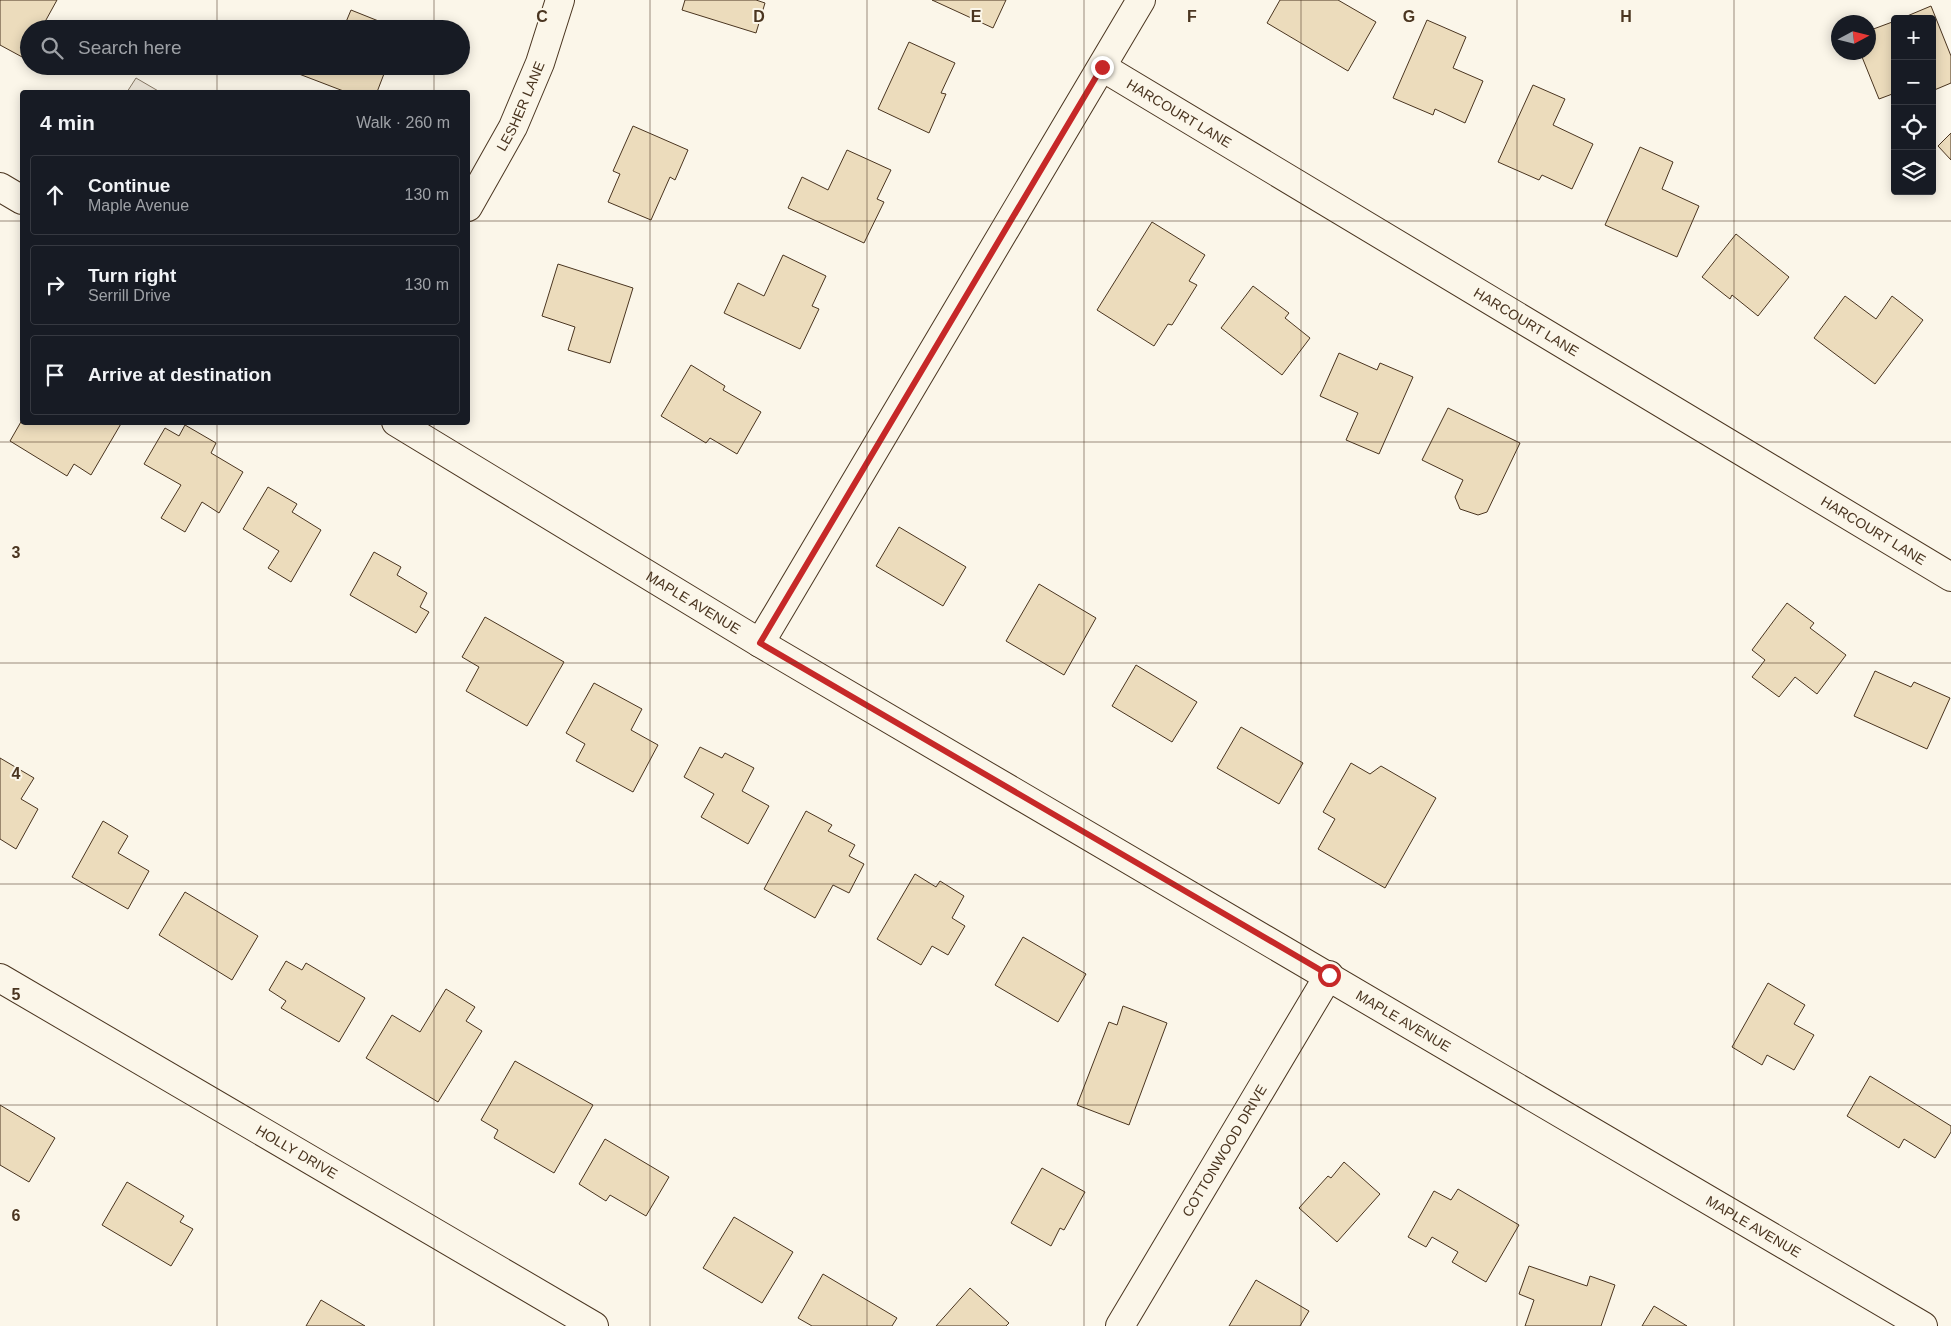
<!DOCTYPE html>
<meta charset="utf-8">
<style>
:root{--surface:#171b24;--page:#20242c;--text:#f1f3f6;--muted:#9ea1a6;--line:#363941}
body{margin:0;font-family:Arial,sans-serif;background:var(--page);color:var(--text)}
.controls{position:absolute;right:15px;top:15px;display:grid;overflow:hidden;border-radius:5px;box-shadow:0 2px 12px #0003}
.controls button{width:45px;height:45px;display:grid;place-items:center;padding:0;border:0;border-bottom:1px solid var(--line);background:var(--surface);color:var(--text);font:25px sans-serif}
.compass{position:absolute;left:1831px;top:15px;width:45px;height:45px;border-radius:50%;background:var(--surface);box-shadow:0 2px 12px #0003;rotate:83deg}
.stop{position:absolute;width:15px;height:15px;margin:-11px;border:4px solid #c62828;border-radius:50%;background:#fff}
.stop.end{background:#c62828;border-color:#fff;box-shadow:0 1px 5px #0008}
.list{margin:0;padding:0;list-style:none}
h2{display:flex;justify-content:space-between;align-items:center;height:65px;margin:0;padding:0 20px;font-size:21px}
h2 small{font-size:16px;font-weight:400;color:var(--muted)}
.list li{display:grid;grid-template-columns:32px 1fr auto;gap:15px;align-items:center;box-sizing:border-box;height:80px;margin:0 10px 10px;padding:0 10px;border:1px solid var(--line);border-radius:5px}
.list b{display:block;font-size:19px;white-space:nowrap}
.list p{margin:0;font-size:16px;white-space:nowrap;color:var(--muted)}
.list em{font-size:16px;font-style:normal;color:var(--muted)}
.icon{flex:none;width:28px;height:28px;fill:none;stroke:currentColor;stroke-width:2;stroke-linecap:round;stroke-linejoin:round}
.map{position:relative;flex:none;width:1951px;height:1326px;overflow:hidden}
.search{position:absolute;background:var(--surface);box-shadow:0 2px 12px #0003;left:20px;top:20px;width:450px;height:55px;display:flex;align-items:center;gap:12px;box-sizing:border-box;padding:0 18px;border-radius:28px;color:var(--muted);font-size:19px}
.panel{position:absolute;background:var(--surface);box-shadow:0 2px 12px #0003;left:20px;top:90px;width:450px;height:335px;border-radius:5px}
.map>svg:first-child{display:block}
.green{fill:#ede6d9;stroke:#887966}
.building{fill:#ecdcbc;stroke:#4a3520}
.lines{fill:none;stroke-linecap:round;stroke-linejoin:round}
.street-casing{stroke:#4a3520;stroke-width:30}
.secondary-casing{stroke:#4a3520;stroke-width:30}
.street{stroke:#fbf6e9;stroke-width:28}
.secondary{stroke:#fbf6e9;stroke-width:28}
.route{stroke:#c62828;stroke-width:6}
.grid{fill:none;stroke:#4a3520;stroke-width:1;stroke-opacity:0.55}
.labels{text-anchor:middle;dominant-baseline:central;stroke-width:4;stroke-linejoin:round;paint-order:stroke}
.street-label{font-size:14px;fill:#4a3520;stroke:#fbf6e9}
.grid-label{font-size:16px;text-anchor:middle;font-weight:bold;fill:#4a3520;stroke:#fbf6e9;stroke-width:4;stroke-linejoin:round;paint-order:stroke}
</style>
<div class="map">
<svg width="1951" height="1326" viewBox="0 0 1951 1326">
<rect width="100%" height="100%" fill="#fbf6e9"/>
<path class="green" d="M 136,78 L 160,92 L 127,92 Z"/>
<path class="building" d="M 0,0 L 57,0 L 41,29 L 29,29 L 29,50 L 24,58 L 0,45 Z
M 685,0 L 756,0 L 765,3 L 756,33 L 682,10 Z
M 932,0 L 1006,0 L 993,28 Z
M 1280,0 L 1338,0 L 1376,22 L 1348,71 L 1267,23 Z
M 1931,6 L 1951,56 L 1951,83 L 1932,91 L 1932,19 L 1900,19 Z
M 351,10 L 396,28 L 396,29 L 343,29 Z
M 1427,20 L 1466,37 L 1453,68 L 1483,81 L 1465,123 L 1435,109 L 1433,115 L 1393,98 Z
M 1895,21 L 1895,93 L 1879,99 L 1860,52 L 1868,52 L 1868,31 Z
M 909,42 L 955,63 L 941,93 L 946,94 L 929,133 L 878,109 Z
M 302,66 L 387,66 L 377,92 L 346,92 L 299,74 Z
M 1533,85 L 1565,99 L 1553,125 L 1593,144 L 1572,189 L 1542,175 L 1539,180 L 1498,162 Z
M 633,126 L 688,150 L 675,180 L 670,177 L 651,220 L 608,202 L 620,174 L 613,171 Z
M 1951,133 L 1951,160 L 1938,146 Z
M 1640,147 L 1673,162 L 1662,189 L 1699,206 L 1677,257 L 1605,225 Z
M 847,150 L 891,170 L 877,199 L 884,202 L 864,243 L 788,208 L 802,177 L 828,190 Z
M 1152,222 L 1205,255 L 1189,281 L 1197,285 L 1172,325 L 1168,324 L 1154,346 L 1097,310 Z
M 1736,234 L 1789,277 L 1758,316 L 1732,295 L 1730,299 L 1702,277 Z
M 783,255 L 826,276 L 812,306 L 819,309 L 800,349 L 724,313 L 738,283 L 764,296 Z
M 558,264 L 633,288 L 610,363 L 568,350 L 575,327 L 542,316 Z
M 1253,286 L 1289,313 L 1285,318 L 1310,338 L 1282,375 L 1221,328 Z
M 1845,296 L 1876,319 L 1892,296 L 1923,320 L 1875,384 L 1814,338 Z
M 1339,353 L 1377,370 L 1380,363 L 1413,377 L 1379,454 L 1346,440 L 1358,413 L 1320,396 Z
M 691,365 L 725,386 L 723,390 L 761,412 L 737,454 L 710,438 L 706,443 L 661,416 Z
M 1448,408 L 1520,443 L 1487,512 L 1478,515 L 1460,509 L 1455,497 L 1463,480 L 1422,460 Z
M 22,420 L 22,422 L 122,422 L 91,475 L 74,464 L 67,476 L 10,441 Z
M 185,425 L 216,443 L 211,453 L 243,472 L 219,513 L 202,502 L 185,532 L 161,518 L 181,485 L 144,464 L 165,428 L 179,436 Z
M 268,487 L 297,504 L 292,512 L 321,530 L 291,582 L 268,568 L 279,551 L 243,529 Z
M 899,527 L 966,567 L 943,606 L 876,566 Z
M 374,552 L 401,567 L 397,575 L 427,593 L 420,607 L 429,612 L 416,633 L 350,595 Z
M 1039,584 L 1096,618 L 1064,675 L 1006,641 Z
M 1787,603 L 1814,623 L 1810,628 L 1846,655 L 1817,694 L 1795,677 L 1779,697 L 1752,677 L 1765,660 L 1752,650 Z
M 485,617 L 564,662 L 527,726 L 466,691 L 479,667 L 462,657 Z
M 1136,665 L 1197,702 L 1172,742 L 1112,706 Z
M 1875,671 L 1911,687 L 1914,682 L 1950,698 L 1927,749 L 1854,716 Z
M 594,683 L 642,709 L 631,730 L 658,745 L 633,792 L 576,761 L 585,744 L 566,733 Z
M 1241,727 L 1303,763 L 1279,804 L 1217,768 Z
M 700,747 L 722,758 L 725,753 L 754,768 L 742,791 L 769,806 L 748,844 L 701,817 L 714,794 L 684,777 Z
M 0,758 L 34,778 L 21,799 L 38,809 L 16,849 L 0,839 Z
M 1351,763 L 1370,774 L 1381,766 L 1436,798 L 1385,888 L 1318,849 L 1335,819 L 1323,812 Z
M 806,811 L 832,825 L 828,831 L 855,845 L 849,856 L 864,864 L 849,893 L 833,885 L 815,918 L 764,889 Z
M 103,821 L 128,836 L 118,853 L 149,871 L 128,909 L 72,877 Z
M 915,874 L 936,887 L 940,881 L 964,896 L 952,918 L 965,926 L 948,955 L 932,946 L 921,965 L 877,939 Z
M 185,892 L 258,936 L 232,980 L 159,935 Z
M 1023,937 L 1086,974 L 1058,1022 L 995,985 Z
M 286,961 L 302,970 L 306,963 L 365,998 L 339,1042 L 281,1008 L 286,1001 L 269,990 Z
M 1768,983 L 1805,1005 L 1794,1024 L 1814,1035 L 1794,1070 L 1767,1055 L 1762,1065 L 1732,1047 Z
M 446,989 L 475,1007 L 466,1021 L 482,1031 L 438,1102 L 366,1058 L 392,1015 L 420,1032 Z
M 1123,1006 L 1167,1023 L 1129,1125 L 1077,1105 L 1109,1022 L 1117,1025 Z
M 515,1061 L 593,1105 L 554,1173 L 494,1138 L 498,1130 L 481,1120 Z
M 1870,1076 L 1951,1126 L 1951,1132 L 1935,1158 L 1904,1139 L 1899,1148 L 1847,1116 Z
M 0,1105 L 55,1138 L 29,1182 L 0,1165 Z
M 605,1139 L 669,1177 L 646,1216 L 610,1195 L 606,1201 L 579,1184 Z
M 1344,1162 L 1380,1194 L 1337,1242 L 1299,1208 L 1328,1176 L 1331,1178 Z
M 1042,1168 L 1085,1192 L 1064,1230 L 1060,1228 L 1051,1246 L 1011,1223 Z
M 127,1182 L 184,1216 L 180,1222 L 193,1229 L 171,1266 L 102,1225 Z
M 1458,1189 L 1519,1225 L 1486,1282 L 1452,1262 L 1458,1252 L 1432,1237 L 1426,1247 L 1408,1237 L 1434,1191 L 1451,1200 Z
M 734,1217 L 793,1252 L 762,1303 L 703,1268 Z
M 1529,1266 L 1587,1286 L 1590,1276 L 1615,1285 L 1601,1326 L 1525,1326 L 1534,1300 L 1519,1294 Z
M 823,1274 L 897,1318 L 892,1326 L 812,1326 L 798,1318 Z
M 1256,1280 L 1309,1311 L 1300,1326 L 1229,1326 Z
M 970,1288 L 1009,1323 L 1006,1326 L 936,1326 Z
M 321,1300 L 365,1326 L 306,1326 Z
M 1654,1306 L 1687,1326 L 1642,1326 Z"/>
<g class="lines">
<g class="street-casing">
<g id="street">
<path id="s1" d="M 1102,67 L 1951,577"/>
<path id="s2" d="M 468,207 L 513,127 L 540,63 L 560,0"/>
<path d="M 760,643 L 1141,0"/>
<path id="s3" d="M 0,978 L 594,1326"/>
<path id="s4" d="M 1120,1326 L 1329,975"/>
</g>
</g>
<g class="secondary-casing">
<g id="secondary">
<path d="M 0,187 L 22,200"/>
<path id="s5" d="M 396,422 L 760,643 L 1923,1326"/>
</g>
</g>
<use href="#street" class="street"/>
<use href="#secondary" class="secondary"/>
</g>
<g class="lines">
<path class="route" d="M 1102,67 L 760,643 L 1329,975"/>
</g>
<path class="grid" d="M 217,0 L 217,29M 434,0 L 434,29M 650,0 L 650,1326M 867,0 L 867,1326M 1084,0 L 1084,1326M 1301,0 L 1301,1326M 1517,0 L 1517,1326M 1734,0 L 1734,1326M 217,66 L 217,92M 434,66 L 434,92M 0,221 L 22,221M 468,221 L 1951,221M 217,422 L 217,1326M 434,422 L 434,1326M 0,442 L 1951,442M 0,663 L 1951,663M 0,884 L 1951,884M 0,1105 L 1951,1105"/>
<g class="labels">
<g class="street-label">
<text stroke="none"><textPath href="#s2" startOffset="114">LESHER LANE</textPath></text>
<text stroke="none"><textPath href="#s1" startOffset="90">HARCOURT LANE</textPath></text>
<text stroke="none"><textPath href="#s1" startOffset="495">HARCOURT LANE</textPath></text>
<text stroke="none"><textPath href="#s1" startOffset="900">HARCOURT LANE</textPath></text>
<text stroke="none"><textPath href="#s5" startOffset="348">MAPLE AVENUE</textPath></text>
<text stroke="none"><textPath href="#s5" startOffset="1172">MAPLE AVENUE</textPath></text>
<text stroke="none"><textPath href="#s4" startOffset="204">COTTONWOOD DRIVE</textPath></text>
<text stroke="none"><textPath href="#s3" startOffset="344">HOLLY DRIVE</textPath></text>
<text stroke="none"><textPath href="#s5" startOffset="1578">MAPLE AVENUE</textPath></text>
</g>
</g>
<g class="grid-label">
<text x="542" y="22">C</text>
<text x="759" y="22">D</text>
<text x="976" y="22">E</text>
<text x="1192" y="22">F</text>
<text x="1409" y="22">G</text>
<text x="1626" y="22">H</text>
<text x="16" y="558">3</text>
<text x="16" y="779">4</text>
<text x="16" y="1000">5</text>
<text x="16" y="1221">6</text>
</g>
</svg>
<div class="controls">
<button>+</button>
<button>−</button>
<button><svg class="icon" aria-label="locate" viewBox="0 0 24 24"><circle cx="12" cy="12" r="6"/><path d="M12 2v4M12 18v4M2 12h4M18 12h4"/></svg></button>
<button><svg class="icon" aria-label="layers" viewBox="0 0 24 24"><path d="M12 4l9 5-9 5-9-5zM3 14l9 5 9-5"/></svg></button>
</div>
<svg class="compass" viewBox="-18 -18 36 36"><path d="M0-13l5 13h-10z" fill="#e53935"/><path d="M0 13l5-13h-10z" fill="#9ea1a6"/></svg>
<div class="stop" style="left:1329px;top:975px"></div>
<div class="stop end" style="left:1102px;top:67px"></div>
<div class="search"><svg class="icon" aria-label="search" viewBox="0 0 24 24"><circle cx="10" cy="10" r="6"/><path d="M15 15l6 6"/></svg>Search here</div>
<section class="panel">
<h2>4 min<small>Walk · 260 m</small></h2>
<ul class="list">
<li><svg class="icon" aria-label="ahead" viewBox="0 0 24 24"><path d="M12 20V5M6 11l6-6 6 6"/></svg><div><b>Continue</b><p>Maple Avenue</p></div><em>130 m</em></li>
<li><svg class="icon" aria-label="right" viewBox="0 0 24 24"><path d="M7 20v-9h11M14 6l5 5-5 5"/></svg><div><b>Turn right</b><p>Serrill Drive</p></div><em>130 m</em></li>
<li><svg class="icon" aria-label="arrive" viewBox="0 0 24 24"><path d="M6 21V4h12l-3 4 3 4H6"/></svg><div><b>Arrive at destination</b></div></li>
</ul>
</section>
</div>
